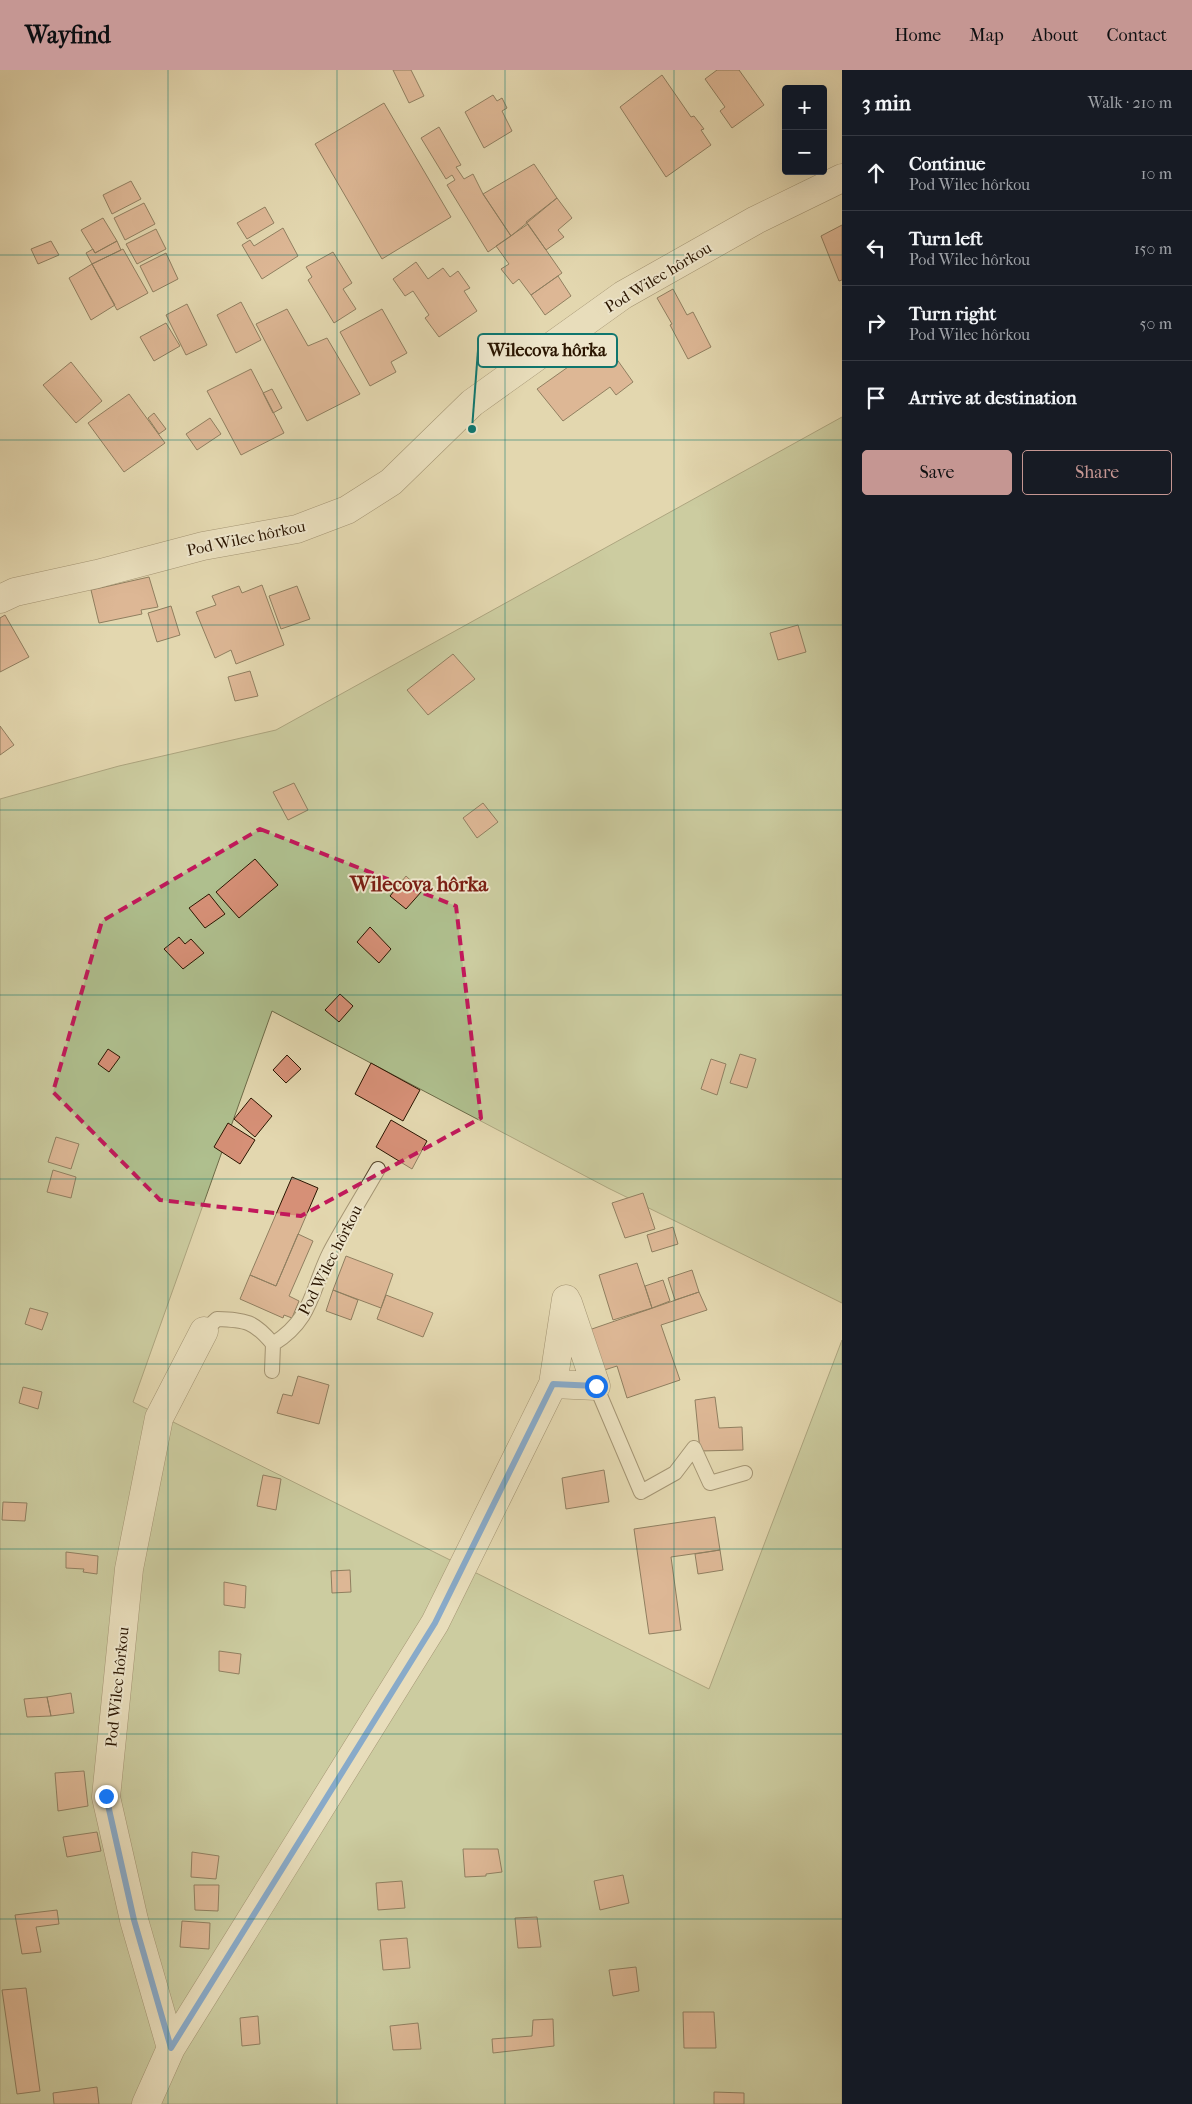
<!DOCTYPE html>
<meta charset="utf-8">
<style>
:root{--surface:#171b24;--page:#242831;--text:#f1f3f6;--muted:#9ea1a6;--line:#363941;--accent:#c59692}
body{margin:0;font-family:"IM FELL French Canon",serif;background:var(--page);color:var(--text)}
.controls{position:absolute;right:15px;top:15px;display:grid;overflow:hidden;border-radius:5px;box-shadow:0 5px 20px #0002}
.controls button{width:45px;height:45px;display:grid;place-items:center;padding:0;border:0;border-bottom:1px solid var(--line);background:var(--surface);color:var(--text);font:25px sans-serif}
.stop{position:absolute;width:15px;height:15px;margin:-11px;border:4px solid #1a73e8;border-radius:50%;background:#fff}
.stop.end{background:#1a73e8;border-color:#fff;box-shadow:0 1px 5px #0008}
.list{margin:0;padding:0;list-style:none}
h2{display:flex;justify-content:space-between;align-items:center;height:65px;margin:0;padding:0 20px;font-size:21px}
h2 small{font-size:16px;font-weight:400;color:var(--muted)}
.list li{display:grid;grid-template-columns:32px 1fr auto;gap:15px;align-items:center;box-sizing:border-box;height:75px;padding:0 20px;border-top:1px solid var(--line)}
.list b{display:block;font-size:19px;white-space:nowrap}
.list p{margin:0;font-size:16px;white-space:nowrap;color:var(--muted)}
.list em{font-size:16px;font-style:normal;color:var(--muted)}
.actions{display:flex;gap:10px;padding:15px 20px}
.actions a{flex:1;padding:11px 0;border:1px solid var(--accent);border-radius:5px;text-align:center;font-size:18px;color:var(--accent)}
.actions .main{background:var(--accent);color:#111}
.icon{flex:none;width:28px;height:28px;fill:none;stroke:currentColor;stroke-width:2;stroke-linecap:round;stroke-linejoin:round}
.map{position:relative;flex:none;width:842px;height:2034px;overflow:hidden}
header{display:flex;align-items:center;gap:30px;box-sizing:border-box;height:70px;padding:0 25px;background:var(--accent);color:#111}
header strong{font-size:24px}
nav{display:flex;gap:28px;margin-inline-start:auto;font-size:18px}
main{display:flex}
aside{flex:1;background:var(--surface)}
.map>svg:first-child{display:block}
.green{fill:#afbf8e;stroke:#6c6a47}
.building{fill:#d69077;stroke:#2a1500}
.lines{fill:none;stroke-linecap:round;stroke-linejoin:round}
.lane-casing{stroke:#58462c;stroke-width:16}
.street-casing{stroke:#58462c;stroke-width:29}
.lane{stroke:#ede5cb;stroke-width:14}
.street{stroke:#ede5cb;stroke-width:28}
.route{stroke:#1a73e8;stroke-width:6}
.marked{fill:none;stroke:#c2185b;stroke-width:4;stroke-dasharray:10 6;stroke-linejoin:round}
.grid{fill:none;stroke:#0f766e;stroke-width:1;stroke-opacity:0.55}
.labels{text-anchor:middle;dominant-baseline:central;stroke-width:4;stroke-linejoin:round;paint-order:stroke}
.street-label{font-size:16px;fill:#2a1500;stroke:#ede5cb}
.district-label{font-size:21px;font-weight:bold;fill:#7a1f14;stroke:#ede5cb}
.leader{fill:none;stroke:#0f766e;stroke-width:2}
.callout-dot{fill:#0f766e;stroke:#ede5cb;stroke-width:2}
.callout{fill:#ede5cb;stroke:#0f766e;stroke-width:2}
.callout-label{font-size:18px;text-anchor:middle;font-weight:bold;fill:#2a1500}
</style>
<header>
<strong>Wayfind</strong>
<nav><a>Home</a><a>Map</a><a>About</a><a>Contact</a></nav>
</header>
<main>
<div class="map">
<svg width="842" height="2034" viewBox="0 0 842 2034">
<rect width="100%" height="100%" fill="#e3d7af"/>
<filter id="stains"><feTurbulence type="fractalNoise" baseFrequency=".004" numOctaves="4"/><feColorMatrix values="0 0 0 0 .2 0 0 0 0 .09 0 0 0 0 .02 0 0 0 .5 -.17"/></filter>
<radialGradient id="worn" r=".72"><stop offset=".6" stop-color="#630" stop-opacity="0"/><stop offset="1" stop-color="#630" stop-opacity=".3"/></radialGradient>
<path class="green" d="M 842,347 L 842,1233 L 608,1118 L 272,941 L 133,1332 L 709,1619 L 842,1270 L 842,2034 L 0,2034 L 0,729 L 119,696 L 276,660 Z"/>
<path class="building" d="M 393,0 L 411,0 L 424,26 L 409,33 Z
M 717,0 L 739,0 L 764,35 L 732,58 L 720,41 L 725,37 L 705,9 Z
M 662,5 L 691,47 L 694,46 L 704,59 L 701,60 L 711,75 L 666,107 L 620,37 Z
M 493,25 L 497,31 L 502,28 L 507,38 L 502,41 L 512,61 L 484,78 L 465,42 Z
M 384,33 L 451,147 L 382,189 L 315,74 Z
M 439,57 L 461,95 L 456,97 L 464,109 L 473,104 L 483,124 L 511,166 L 488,182 L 447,115 L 455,110 L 452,105 L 446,109 L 421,68 Z
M 534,94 L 557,128 L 511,166 L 483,124 Z
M 131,111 L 141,129 L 112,144 L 103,125 Z
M 557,128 L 572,148 L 558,160 L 564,167 L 546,180 L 526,152 Z
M 144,133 L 155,154 L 125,170 L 114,148 Z
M 265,137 L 274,153 L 247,169 L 237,153 Z
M 103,148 L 117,171 L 95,183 L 81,160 Z
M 528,154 L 562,203 L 531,225 L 519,209 L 513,214 L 501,199 L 509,194 L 496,176 Z
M 842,155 L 842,210 L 839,211 L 821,166 Z
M 283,158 L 298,186 L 262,209 L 242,175 L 250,170 L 254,176 Z
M 156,159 L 166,179 L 137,194 L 126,174 Z
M 51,171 L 59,185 L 38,194 L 31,179 Z
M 117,171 L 121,180 L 92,194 L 86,183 L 93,179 L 95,183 Z
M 123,179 L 148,223 L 117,240 L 92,194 Z
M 333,182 L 352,213 L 343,219 L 356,239 L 334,253 L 308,210 L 312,207 L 306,197 Z
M 166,183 L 178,209 L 153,222 L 140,196 Z
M 416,192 L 428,209 L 443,198 L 450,207 L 458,201 L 470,218 L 464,221 L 477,241 L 439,267 L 425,248 L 429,245 L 413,221 L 405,226 L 393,209 Z
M 92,194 L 115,235 L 91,250 L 69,208 Z
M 558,206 L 571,226 L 545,245 L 531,225 Z
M 673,219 L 687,245 L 693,242 L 711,277 L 688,289 L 670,255 L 672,254 L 657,228 Z
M 241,232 L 261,270 L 236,283 L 217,245 Z
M 187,234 L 207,275 L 186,285 L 166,245 Z
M 287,239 L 308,276 L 327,268 L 360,324 L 307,351 L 256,254 Z
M 382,239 L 407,283 L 391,292 L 396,302 L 370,316 L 340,262 Z
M 166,253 L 180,276 L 154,291 L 140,267 Z
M 606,274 L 633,312 L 616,325 L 610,317 L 563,351 L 537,319 L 592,280 L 595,284 Z
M 71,292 L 102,331 L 76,353 L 43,315 Z
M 251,299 L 284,363 L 241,385 L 207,321 Z
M 272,319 L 282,338 L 273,343 L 263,323 Z
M 129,324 L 165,373 L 124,402 L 88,353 Z
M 154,343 L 166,359 L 159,364 L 148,348 Z
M 210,348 L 221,364 L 197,380 L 186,364 Z
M 149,507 L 158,537 L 141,540 L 142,544 L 99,553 L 91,520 Z
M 262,515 L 284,575 L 236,594 L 231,580 L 215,588 L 196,542 L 216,535 L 212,526 L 239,516 L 242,523 Z
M 297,516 L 310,549 L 281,559 L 269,526 Z
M 171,536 L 180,565 L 157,572 L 148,543 Z
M 5,545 L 29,587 L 0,602 L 0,548 Z
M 798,555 L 806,582 L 778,590 L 770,563 Z
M 453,584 L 475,609 L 428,645 L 407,620 Z
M 250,601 L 258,626 L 235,631 L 228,607 Z
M 0,656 L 14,675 L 0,685 Z
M 294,713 L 308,740 L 288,750 L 273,722 Z
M 483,733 L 498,752 L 477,768 L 463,748 Z
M 255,789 L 278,815 L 239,848 L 216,822 Z
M 406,806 L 422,821 L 406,839 L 390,826 Z
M 209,824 L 225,844 L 205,858 L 189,838 Z
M 370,857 L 391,879 L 379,893 L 357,872 Z
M 179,867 L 185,874 L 191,869 L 204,883 L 183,899 L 164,879 Z
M 340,924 L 353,936 L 339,952 L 325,940 Z
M 108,979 L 120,987 L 109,1002 L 98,994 Z
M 740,984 L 756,989 L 747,1018 L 730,1013 Z
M 287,985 L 301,999 L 286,1013 L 273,1000 Z
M 711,989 L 726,994 L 717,1025 L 701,1019 Z
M 371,993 L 420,1020 L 403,1051 L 355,1024 Z
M 251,1028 L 272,1046 L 255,1067 L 234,1049 Z
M 391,1050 L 427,1071 L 412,1099 L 376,1077 Z
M 228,1053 L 255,1070 L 240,1094 L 214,1077 Z
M 56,1067 L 79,1074 L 71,1099 L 48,1092 Z
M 53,1100 L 76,1107 L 71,1128 L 47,1122 Z
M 292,1107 L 318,1118 L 276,1216 L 250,1205 Z
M 643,1123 L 655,1159 L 625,1168 L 612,1133 Z
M 673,1157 L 678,1174 L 652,1182 L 647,1165 Z
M 298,1164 L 313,1171 L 289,1226 L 299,1231 L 292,1248 L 284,1245 L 283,1248 L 240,1229 L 250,1205 L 276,1216 Z
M 346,1186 L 393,1204 L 381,1238 L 333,1220 Z
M 637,1193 L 652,1238 L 613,1250 L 599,1205 Z
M 692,1200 L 699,1222 L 675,1230 L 668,1208 Z
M 663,1210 L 670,1231 L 652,1238 L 645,1216 Z
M 333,1220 L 358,1230 L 351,1250 L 326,1241 Z
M 699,1222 L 707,1240 L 661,1255 L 680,1310 L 627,1328 L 617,1296 L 598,1302 L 589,1260 Z
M 386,1225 L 433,1243 L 423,1267 L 377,1249 Z
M 30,1238 L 48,1243 L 42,1260 L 25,1254 Z
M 298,1306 L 329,1315 L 319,1354 L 277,1343 L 283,1324 L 292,1326 Z
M 23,1317 L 42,1322 L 38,1339 L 19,1333 Z
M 715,1327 L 719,1358 L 742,1357 L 743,1380 L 700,1381 L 695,1330 Z
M 604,1400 L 609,1432 L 566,1439 L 562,1408 Z
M 263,1405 L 281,1409 L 276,1440 L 257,1436 Z
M 3,1432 L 27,1433 L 25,1451 L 2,1450 Z
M 715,1447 L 720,1480 L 671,1487 L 681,1560 L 649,1564 L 634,1459 Z
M 720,1480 L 723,1500 L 698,1504 L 695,1484 Z
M 66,1482 L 98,1486 L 97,1504 L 83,1502 L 84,1499 L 66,1498 Z
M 350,1500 L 351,1522 L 332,1523 L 331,1501 Z
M 224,1512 L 246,1516 L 245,1538 L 224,1535 Z
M 219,1581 L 241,1584 L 239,1604 L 219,1601 Z
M 71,1623 L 74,1643 L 51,1646 L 47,1627 Z
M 47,1627 L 51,1646 L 27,1647 L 24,1629 Z
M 84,1701 L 88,1736 L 58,1741 L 55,1703 Z
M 97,1762 L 101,1781 L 67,1787 L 63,1767 Z
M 463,1779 L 498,1779 L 502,1802 L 486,1804 L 486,1806 L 465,1807 Z
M 192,1782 L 219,1786 L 216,1809 L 191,1807 Z
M 623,1805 L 629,1833 L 600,1840 L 594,1811 Z
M 402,1811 L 405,1838 L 378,1840 L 376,1813 Z
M 194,1815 L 219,1815 L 218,1841 L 195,1840 Z
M 57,1840 L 59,1854 L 36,1857 L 41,1882 L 22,1884 L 15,1845 Z
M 537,1847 L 541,1877 L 518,1878 L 515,1848 Z
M 182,1851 L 210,1853 L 209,1879 L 180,1877 Z
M 407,1868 L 410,1898 L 383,1900 L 380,1870 Z
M 636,1897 L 639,1921 L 613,1926 L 609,1900 Z
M 26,1918 L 40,2021 L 17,2024 L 2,1920 Z
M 683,1942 L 714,1942 L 716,1978 L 684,1978 Z
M 258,1946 L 260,1974 L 242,1976 L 240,1948 Z
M 553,1949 L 554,1976 L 493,1983 L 492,1969 L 532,1966 L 533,1950 Z
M 418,1953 L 421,1979 L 393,1980 L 390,1956 Z
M 97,2017 L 99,2034 L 54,2034 L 53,2023 Z
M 714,2022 L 744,2023 L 744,2034 L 714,2034 Z"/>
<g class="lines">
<g class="lane-casing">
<path id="lane" d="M 204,1261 L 217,1249 C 246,1250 254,1251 273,1274 L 272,1301
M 273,1274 C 313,1249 311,1220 330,1182 C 345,1154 362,1127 378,1099
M 596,1316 L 641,1422 L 675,1403 L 694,1378 L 710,1413 L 745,1403"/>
</g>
<g class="street-casing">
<path id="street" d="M 0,529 L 15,522 L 97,504 L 203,476 L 297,459 L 347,440 L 391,412 L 472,333 L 623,225 L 756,150 L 842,108
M 553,1314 L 596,1316 L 568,1233
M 171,1978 L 134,1850 L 106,1727 L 129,1499 L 159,1348 L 204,1261
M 146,2034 L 171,1978 L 435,1553 L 553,1314 L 566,1229"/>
</g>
<use href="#lane" class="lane"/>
<use href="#street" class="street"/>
</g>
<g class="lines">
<path class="route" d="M 106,1726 L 134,1850 L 171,1978 L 435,1553 L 553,1314 L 596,1316"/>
</g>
<path d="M0 0H842V2034H0ZM 260,759 L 456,836 L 481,1048 L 301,1146 L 160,1130 L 53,1022 L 102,851 Z" fill="#e3d7af" fill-opacity=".55" fill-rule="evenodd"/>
<path class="marked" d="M 260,759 L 456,836 L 481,1048 L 301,1146 L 160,1130 L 53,1022 L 102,851 Z"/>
<path class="grid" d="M 168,0 L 168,2034M 337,0 L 337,2034M 505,0 L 505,2034M 674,0 L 674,2034M 0,185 L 842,185M 0,370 L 842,370M 0,555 L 842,555M 0,740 L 842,740M 0,925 L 842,925M 0,1109 L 842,1109M 0,1294 L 842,1294M 0,1479 L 842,1479M 0,1664 L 842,1664M 0,1849 L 842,1849"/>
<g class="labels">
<g class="street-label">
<text transform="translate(658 207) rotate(-31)">Pod Wilec hôrkou</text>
<text transform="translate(246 468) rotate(-12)">Pod Wilec hôrkou</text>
<text transform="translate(330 1190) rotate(-63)">Pod Wilec hôrkou</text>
<text transform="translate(117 1617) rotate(-84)">Pod Wilec hôrkou</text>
</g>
<g class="district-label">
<text x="419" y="814">Wilecova hôrka</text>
</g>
</g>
<path class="leader" d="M472 359L478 280"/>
<circle class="callout-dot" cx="472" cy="359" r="5"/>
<rect class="callout" x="478" y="264" width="139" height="33" rx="5"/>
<g class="callout-label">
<text x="547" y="286">Wilecova hôrka</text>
</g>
<rect width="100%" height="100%" filter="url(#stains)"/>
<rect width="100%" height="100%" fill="url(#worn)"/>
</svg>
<div class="controls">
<button>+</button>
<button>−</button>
</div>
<div class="stop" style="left:596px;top:1316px"></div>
<div class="stop end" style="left:106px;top:1726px"></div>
</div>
<aside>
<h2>3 min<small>Walk · 210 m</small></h2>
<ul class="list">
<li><svg class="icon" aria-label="ahead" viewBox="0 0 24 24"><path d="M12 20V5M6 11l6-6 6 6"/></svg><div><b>Continue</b><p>Pod Wilec hôrkou</p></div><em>10 m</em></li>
<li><svg class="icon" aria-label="left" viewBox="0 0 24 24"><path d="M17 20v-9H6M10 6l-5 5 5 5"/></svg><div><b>Turn left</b><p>Pod Wilec hôrkou</p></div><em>150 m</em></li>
<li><svg class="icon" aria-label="right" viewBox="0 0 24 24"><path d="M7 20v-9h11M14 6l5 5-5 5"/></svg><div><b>Turn right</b><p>Pod Wilec hôrkou</p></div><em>50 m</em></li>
<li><svg class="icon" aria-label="arrive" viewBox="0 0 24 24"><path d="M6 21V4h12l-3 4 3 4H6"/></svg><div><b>Arrive at destination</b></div></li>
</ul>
<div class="actions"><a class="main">Save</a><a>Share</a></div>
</aside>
</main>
